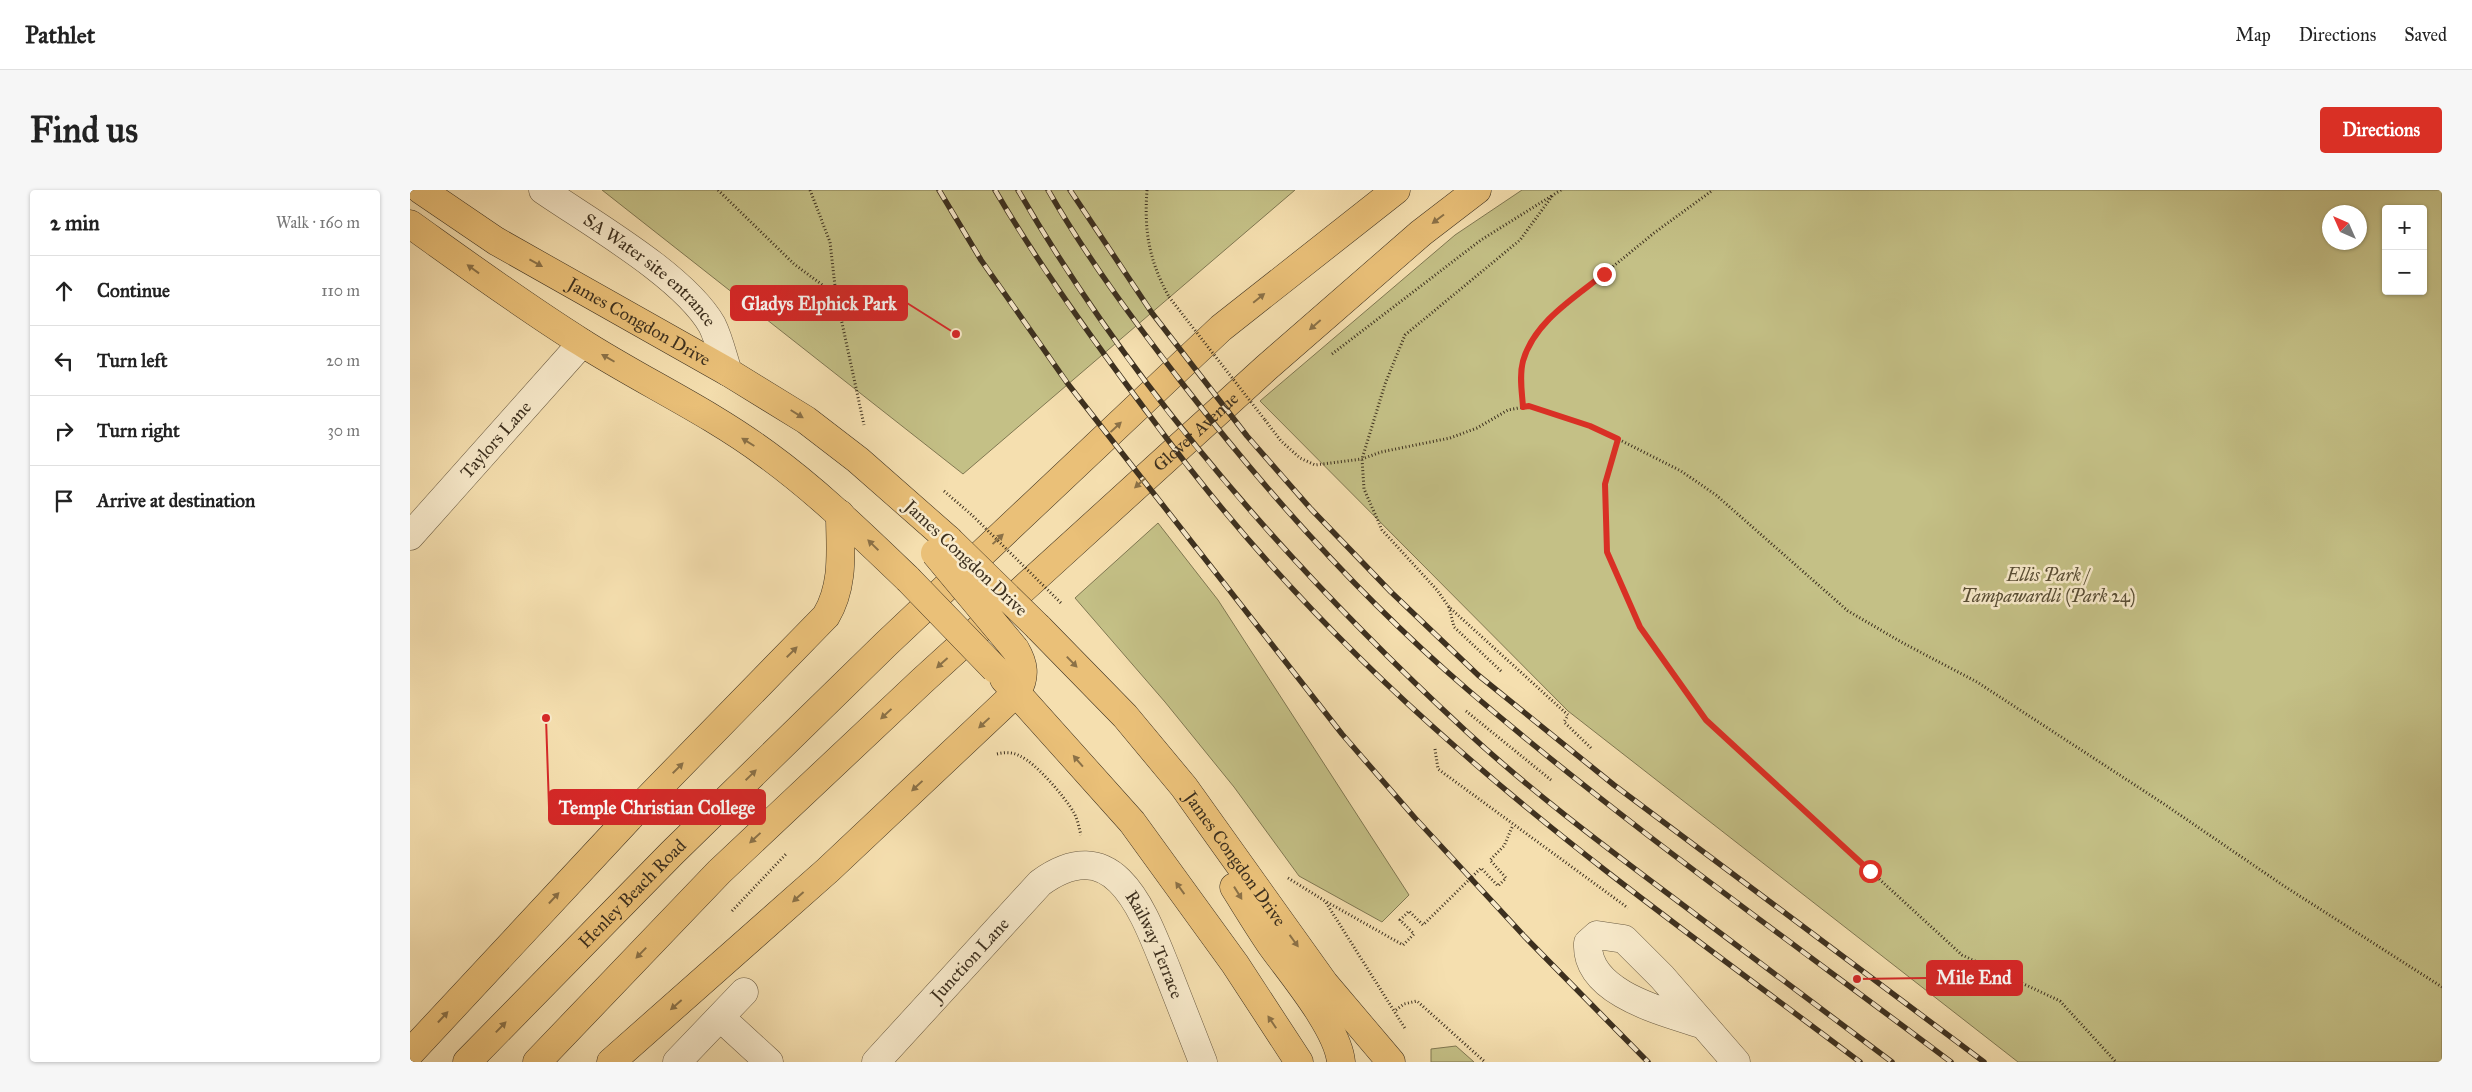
<!DOCTYPE html>
<meta charset="utf-8">
<style>
:root{--surface:#fff;--page:#f6f6f6;--text:#222;--muted:#767676;--line:#e0e0e0;--accent:#d93025}
body{margin:0;font-family:"IM FELL Great Primer",serif;background:var(--page);color:var(--text)}
.controls{position:absolute;right:15px;top:15px;display:grid;overflow:hidden;border-radius:5px;box-shadow:0 1px 4px #0004}
.controls button{width:45px;height:45px;display:grid;place-items:center;padding:0;border:0;border-bottom:1px solid var(--line);background:var(--surface);color:var(--text);font:25px sans-serif}
.compass{position:absolute;left:1912px;top:15px;width:45px;height:45px;border-radius:50%;background:var(--surface);box-shadow:0 1px 4px #0004;rotate:315deg}
.stop{position:absolute;width:15px;height:15px;margin:-11px;border:4px solid #d93025;border-radius:50%;background:#fff}
.stop.end{background:#d93025;border-color:#fff;box-shadow:0 1px 5px #0008}
.list{margin:0;padding:0;list-style:none}
h2{display:flex;justify-content:space-between;align-items:center;height:65px;margin:0;padding:0 20px;font-size:21px}
h2 small{font-size:16px;font-weight:400;color:var(--muted)}
.list li{display:grid;grid-template-columns:32px 1fr auto;gap:15px;align-items:center;box-sizing:border-box;height:70px;padding:0 20px;border-top:1px solid var(--line)}
.list b{display:block;font-size:19px;white-space:nowrap}
.list em{font-size:16px;font-style:normal;color:var(--muted)}
.icon{flex:none;width:28px;height:28px;fill:none;stroke:currentColor;stroke-width:2;stroke-linecap:round;stroke-linejoin:round}
.map{position:relative;flex:none;width:2032px;height:872px;overflow:hidden;border-radius:5px}
header{display:flex;align-items:center;gap:30px;box-sizing:border-box;height:70px;padding:0 25px;background:var(--surface);border-bottom:1px solid var(--line)}
header strong{font-size:24px}
nav{display:flex;gap:28px;margin-inline-start:auto;font-size:18px}
.intro{display:flex;align-items:center;justify-content:space-between;box-sizing:border-box;height:120px;padding:0 30px}
h1{margin:0;font-size:35px}
.button{padding:12px 22px;border-radius:5px;background:var(--accent);color:#fff;font-size:18px;font-weight:700}
main{display:flex;gap:30px;padding:0 30px}
aside{flex:1;background:var(--surface);border-radius:5px;box-shadow:0 1px 4px #0004}
.map>svg:first-child{display:block}
.green{fill:#c4c086;stroke:#807852;fill-rule:evenodd}
.lines{fill:none;stroke-linecap:round;stroke-linejoin:round}
.minor-casing{stroke:#6b5c43;stroke-width:29}
.major-casing{stroke:#3d301f;stroke-width:29}
.highway-casing{stroke:#3d301f;stroke-width:29}
.path{stroke:#3d301f;stroke-width:3;stroke-dasharray:1 2.5;stroke-linecap:butt}
.minor{stroke:#f8eacb;stroke-width:28}
.major{stroke:#eac078;stroke-width:28}
.highway{stroke:#eac078;stroke-width:28}
.rail-casing{stroke:#3d301f;stroke-width:5.5}
.rail{stroke:#f8eacb;stroke-width:4;stroke-dasharray:11;stroke-linecap:butt}
.highway-bridge-casing{stroke:#3d301f;stroke-width:29;stroke-linecap:butt}
.path-bridge{stroke:#3d301f;stroke-width:3;stroke-dasharray:1 2.5;stroke-linecap:butt}
.highway-bridge{stroke:#eac078;stroke-width:28}
.oneway{fill:#8b7147}
.route{stroke:#d93025;stroke-width:6}
.labels{text-anchor:middle;dominant-baseline:central;stroke-width:5;stroke-linejoin:round;paint-order:stroke}
.street-label{font-size:18px;fill:#3d301f;stroke:#f8eacb}
.park-label{font-size:18px;font-style:italic;fill:#584d34;stroke:#f8eacb}
.leader{fill:none;stroke:#d62828;stroke-width:2}
.callout-dot{fill:#d62828;stroke:#f8eacb;stroke-width:2}
.callout{fill:#d62828;stroke:#d62828;stroke-width:2}
.callout-label{font-size:19px;text-anchor:middle;font-weight:bold;fill:#fff}
</style>
<header>
<strong>Pathlet</strong>
<nav><a>Map</a><a>Directions</a><a>Saved</a></nav>
</header>
<div class="intro"><h1>Find us</h1><a class="button">Directions</a></div>
<main>
<aside>
<h2>2 min<small>Walk · 160 m</small></h2>
<ul class="list">
<li><svg class="icon" aria-label="ahead" viewBox="0 0 24 24"><path d="M12 20V5M6 11l6-6 6 6"/></svg><div><b>Continue</b></div><em>110 m</em></li>
<li><svg class="icon" aria-label="left" viewBox="0 0 24 24"><path d="M17 20v-9H6M10 6l-5 5 5 5"/></svg><div><b>Turn left</b></div><em>20 m</em></li>
<li><svg class="icon" aria-label="right" viewBox="0 0 24 24"><path d="M7 20v-9h11M14 6l5 5-5 5"/></svg><div><b>Turn right</b></div><em>30 m</em></li>
<li><svg class="icon" aria-label="arrive" viewBox="0 0 24 24"><path d="M6 21V4h12l-3 4 3 4H6"/></svg><div><b>Arrive at destination</b></div></li>
</ul>
</aside>
<div class="map">
<svg width="2032" height="872" viewBox="0 0 2032 872">
<rect width="100%" height="100%" fill="#f5dfaf"/>
<filter id="stains"><feTurbulence type="fractalNoise" baseFrequency=".004" numOctaves="4"/><feColorMatrix values="0 0 0 0 .2 0 0 0 0 .09 0 0 0 0 .02 0 0 0 .5 -.17"/></filter>
<radialGradient id="worn" r=".72"><stop offset=".6" stop-color="#630" stop-opacity="0"/><stop offset="1" stop-color="#630" stop-opacity=".3"/></radialGradient>
<path class="green" d="M 192,0 L 885,0 L 553,284 Z
M 1112,0 L 2032,0 L 2032,872 L 1608,872 L 1158,521 L 850,211 L 1045,45 ZM 1976,19 L 2013,19 L 2013,101 L 1976,101 ZM 1950,22 L 1950,52 L 1920,52 L 1920,22 Z
M 748,333 L 808,410 L 999,705 L 972,732 L 889,686 L 824,597 L 755,512 L 665,408 Z
M 1046,856 L 1064,872 L 1021,872 L 1021,859 Z"/>
<g class="lines">
<g class="minor-casing">
<g id="minor">
<path id="s1" d="M 133,0 C 181,33 274,86 302,135 C 309,149 313,167 318,182"/>
<path id="s2" d="M 0,346 L 172,153"/>
<path d="M 311,828 L 359,872"/>
<path d="M 1291,834 C 1254,822 1175,803 1178,753 L 1187,745 L 1214,749 L 1252,787 L 1326,872"/>
<path d="M 267,872 L 334,802"/>
<path id="s3" d="M 466,872 L 630,693 C 706,638 734,724 757,780 C 769,811 781,841 793,872"/>
</g>
</g>
<g class="major-casing">
<g id="major">
<path id="s4" d="M 57,872 L 262,663 L 476,454 L 811,138 L 986,0"/>
<path id="s5" d="M 127,872 L 309,682 L 512,491 L 856,178 L 1011,43 L 1067,0"/>
</g>
</g>
<g class="highway-casing">
<g id="highway">
<path id="s6" d="M 11,0 L 86,51 L 318,182 L 396,230 L 448,270 L 539,350"/>
<path d="M 0,34 C 56,74 112,115 171,152 C 232,191 298,221 356,264 C 407,301 452,345 498,389"/>
<path id="s7" d="M 628,437 L 715,526 L 774,597 L 914,793 L 981,872"/>
<path d="M 594,489 L 722,632 L 825,774 L 889,872"/>
<path d="M 824,697 C 836,716 848,736 861,755 C 881,783 928,838 931,872"/>
<path d="M 0,863 L 219,628 L 416,426 C 435,394 430,359 430,324"/>
<path d="M 201,872 L 418,680 L 607,502 C 616,486 614,474 605,459"/>
</g>
</g>
<path class="path" d="M 308,0 L 384,74 L 426,105
M 400,0 L 420,52 L 426,105 L 454,235
M 737,0 C 734,42 739,70 759,107
M 1151,0 L 1143,5 L 1110,50 L 995,145 L 975,194 L 952,269 L 954,299 L 972,340 L 1027,400 L 1039,417 L 1158,525 L 1154,532 L 1182,559
M 922,164 L 1071,50 L 1143,5
M 1113,217 L 1111,188 L 1113,171 L 1120,155 L 1129,141 L 1145,124 L 1244,43 L 1303,0
M 855,230 L 871,251 L 890,268 L 905,275 L 952,269 L 971,262 L 1040,248 L 1067,238 L 1098,220 L 1119,216 L 1180,236 L 1208,249 L 1271,281 L 1306,305 L 1438,421 L 1493,453 L 1567,492 L 1754,614 L 1874,696 L 2032,797
M 1208,249 L 1195,294 L 1197,362 L 1230,437 L 1296,530 L 1552,765 L 1650,811 L 1706,872
M 534,301 L 563,326
M 1039,417 L 1044,437 L 1092,482
M 1056,521 L 1141,590
M 1025,559 L 1028,579 L 1218,718
M 587,564 C 595,562 603,562 610,566 C 626,573 656,608 664,623 C 668,630 669,638 671,645
M 878,688 L 915,711 L 996,840
M 917,712 L 993,755 L 1004,744 L 990,730 L 999,721 L 1013,735 L 1071,678 L 1088,696 L 1096,688 L 1080,670 L 1094,656 L 1103,635
M 322,721 L 376,664
M 986,820 L 994,814 L 1007,811 L 1075,872"/>
<use href="#minor" class="minor"/>
<use href="#major" class="major"/>
<use href="#highway" class="highway"/>
<g class="rail-casing">
<path id="rail" d="M 529,0 L 571,70 L 658,194 L 932,544 L 1005,628 L 1114,746 L 1238,872
M 585,0 C 627,72 675,139 725,206 C 746,234 767,263 789,290 C 866,387 954,477 1048,559 C 1175,671 1315,770 1450,872
M 608,0 C 726,204 885,383 1057,542 C 1120,600 1189,652 1257,703 C 1332,759 1407,816 1482,872
M 638,0 C 677,68 724,131 772,193 C 857,303 952,409 1058,500 C 1212,632 1379,750 1541,872
M 660,0 L 742,123 L 837,246 L 901,319 L 981,402 L 1068,485 L 1204,595 L 1574,872"/>
</g>
<use href="#rail" class="rail"/>
<g class="highway-bridge-casing">
<path id="highway-bridge" d="M 539,350 L 628,437
M 525,363 L 605,459
M 498,389 L 585,479"/>
</g>
<path class="path-bridge" d="M 759,107 L 855,230
M 563,326 L 652,414"/>
<use href="#highway-bridge" class="highway-bridge"/>
</g>
<defs><path id="oneway-solid" d="M-6-.8H1V-3.2L6.5 0L1 3.2V.8H-6Z" transform="scale(1.25)"/></defs>
<g class="oneway">
<use href="#oneway-solid" transform="translate(1028 29) rotate(143)"/>
<use href="#oneway-solid" transform="translate(126 73) rotate(29)"/>
<use href="#oneway-solid" transform="translate(63 79) rotate(-144)"/>
<use href="#oneway-solid" transform="translate(849 108) rotate(-39)"/>
<use href="#oneway-solid" transform="translate(905 135) rotate(139)"/>
<use href="#oneway-solid" transform="translate(198 168) rotate(-150)"/>
<use href="#oneway-solid" transform="translate(387 224) rotate(32)"/>
<use href="#oneway-solid" transform="translate(706 237) rotate(-43)"/>
<use href="#oneway-solid" transform="translate(338 252) rotate(-148)"/>
<use href="#oneway-solid" transform="translate(730 293) rotate(138)"/>
<use href="#oneway-solid" transform="translate(588 349) rotate(-43)"/>
<use href="#oneway-solid" transform="translate(463 355) rotate(-136)"/>
<use href="#oneway-solid" transform="translate(382 462) rotate(-45)"/>
<use href="#oneway-solid" transform="translate(662 472) rotate(46)"/>
<use href="#oneway-solid" transform="translate(532 473) rotate(138)"/>
<use href="#oneway-solid" transform="translate(476 524) rotate(137)"/>
<use href="#oneway-solid" transform="translate(574 533) rotate(137)"/>
<use href="#oneway-solid" transform="translate(668 571) rotate(-131)"/>
<use href="#oneway-solid" transform="translate(268 578) rotate(-45)"/>
<use href="#oneway-solid" transform="translate(341 585) rotate(-44)"/>
<use href="#oneway-solid" transform="translate(507 596) rotate(137)"/>
<use href="#oneway-solid" transform="translate(345 648) rotate(137)"/>
<use href="#oneway-solid" transform="translate(770 698) rotate(-126)"/>
<use href="#oneway-solid" transform="translate(828 703) rotate(58)"/>
<use href="#oneway-solid" transform="translate(388 707) rotate(138)"/>
<use href="#oneway-solid" transform="translate(144 708) rotate(-47)"/>
<use href="#oneway-solid" transform="translate(884 751) rotate(54)"/>
<use href="#oneway-solid" transform="translate(231 763) rotate(134)"/>
<use href="#oneway-solid" transform="translate(266 815) rotate(139)"/>
<use href="#oneway-solid" transform="translate(33 827) rotate(-47)"/>
<use href="#oneway-solid" transform="translate(862 832) rotate(-124)"/>
<use href="#oneway-solid" transform="translate(91 837) rotate(-46)"/>
</g>
<g class="lines">
<path class="route" d="M 1194,84 C 1164,108 1124,132 1113,171 C 1109,186 1112,202 1113,217 L 1119,216 L 1180,236 L 1208,249 L 1195,294 L 1197,362 L 1230,437 L 1296,530 L 1460,681"/>
</g>
<g class="labels">
<g class="street-label">
<text stroke="none"><textPath href="#s1" startOffset="134">SA Water site entrance</textPath></text>
<text stroke="none"><textPath href="#s6" startOffset="255">James Congdon Drive</textPath></text>
<text stroke="none"><textPath href="#s5" startOffset="912">Glover Avenue</textPath></text>
<text stroke="none"><textPath href="#s2" startOffset="129">Taylors Lane</textPath></text>
<text transform="translate(556 368) rotate(43)">James Congdon Drive</text>
<text stroke="none"><textPath href="#s7" startOffset="305">James Congdon Drive</textPath></text>
<text stroke="none"><textPath href="#s4" startOffset="236">Henley Beach Road</textPath></text>
<text stroke="none"><textPath href="#s3" startOffset="404">Railway Terrace</textPath></text>
<text stroke="none"><textPath href="#s3" startOffset="139">Junction Lane</textPath></text>
</g>
<g class="park-label">
<text x="1638" y="385">Ellis Park /<tspan x="1638" dy="21">Tampawardli (Park 24)</tspan></text>
</g>
</g>
<path class="leader" d="M546 144L497 113M136 528L139 617M1447 789L1517 788"/>
<g class="callout-dot">
<circle cx="546" cy="144" r="5"/>
<circle cx="136" cy="528" r="5"/>
<circle cx="1447" cy="789" r="5"/>
</g>
<g class="callout">
<rect x="321" y="96" width="176" height="34" rx="5"/>
<rect x="139" y="600" width="216" height="34" rx="5"/>
<rect x="1517" y="771" width="95" height="34" rx="5"/>
</g>
<g class="callout-label">
<text x="409" y="120">Gladys Elphick Park</text>
<text x="247" y="624">Temple Christian College</text>
<text x="1564" y="794">Mile End</text>
</g>
<rect width="100%" height="100%" filter="url(#stains)"/>
<rect width="100%" height="100%" fill="url(#worn)"/>
</svg>
<div class="controls">
<button>+</button>
<button>−</button>
</div>
<svg class="compass" viewBox="-18 -18 36 36"><path d="M0-13l5 13h-10z" fill="#e53935"/><path d="M0 13l5-13h-10z" fill="#767676"/></svg>
<div class="stop" style="left:1460px;top:681px"></div>
<div class="stop end" style="left:1194px;top:84px"></div>
</div>
</main>
